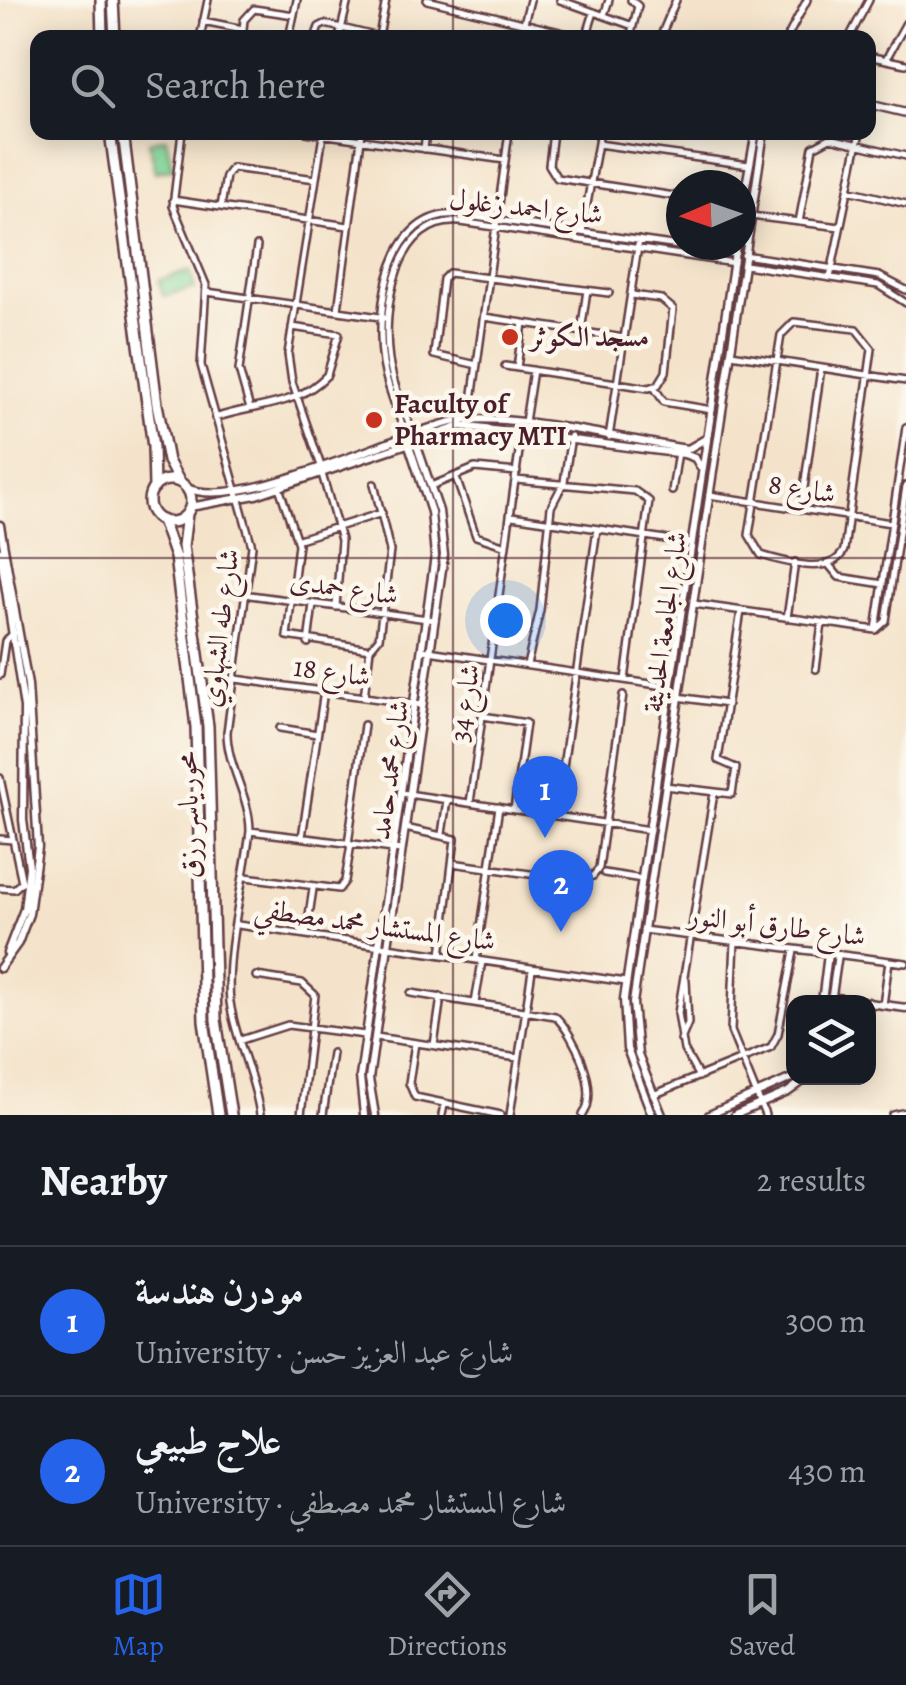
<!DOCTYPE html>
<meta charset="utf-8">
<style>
:root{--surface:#171b24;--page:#20242c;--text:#f1f3f6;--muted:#9ea1a6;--line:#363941;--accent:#2563eb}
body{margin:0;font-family:Alegreya,Amiri,serif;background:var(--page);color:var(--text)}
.controls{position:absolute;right:30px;bottom:30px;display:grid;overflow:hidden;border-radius:20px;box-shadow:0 5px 25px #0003}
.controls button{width:90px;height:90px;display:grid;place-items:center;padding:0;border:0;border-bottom:2px solid var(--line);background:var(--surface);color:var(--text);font:50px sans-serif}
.compass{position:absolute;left:666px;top:170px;width:90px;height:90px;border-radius:50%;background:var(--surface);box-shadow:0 5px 25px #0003;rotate:268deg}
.you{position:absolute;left:505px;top:620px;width:35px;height:35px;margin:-25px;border:8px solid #fff;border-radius:50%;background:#1a73e8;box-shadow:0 0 0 15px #1a73e833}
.badge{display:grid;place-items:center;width:65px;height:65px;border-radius:50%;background:var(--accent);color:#fff;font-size:32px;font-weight:700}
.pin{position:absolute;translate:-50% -82px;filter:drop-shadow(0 2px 5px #0008)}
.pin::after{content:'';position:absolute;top:52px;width:35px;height:30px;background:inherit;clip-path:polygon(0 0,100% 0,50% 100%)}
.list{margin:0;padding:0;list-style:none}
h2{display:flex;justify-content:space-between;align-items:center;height:130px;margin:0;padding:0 40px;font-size:42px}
h2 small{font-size:32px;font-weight:400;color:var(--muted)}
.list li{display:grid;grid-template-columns:65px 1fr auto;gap:30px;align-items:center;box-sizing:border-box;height:150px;padding:0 40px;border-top:2px solid var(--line)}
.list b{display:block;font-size:38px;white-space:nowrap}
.list p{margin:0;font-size:32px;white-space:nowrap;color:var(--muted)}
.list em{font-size:32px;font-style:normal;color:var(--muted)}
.icon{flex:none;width:55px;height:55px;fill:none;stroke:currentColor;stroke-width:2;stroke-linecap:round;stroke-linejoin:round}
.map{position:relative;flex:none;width:906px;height:1115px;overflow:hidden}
.search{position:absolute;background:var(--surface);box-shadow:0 5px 25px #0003;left:30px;right:30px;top:30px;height:110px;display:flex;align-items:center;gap:25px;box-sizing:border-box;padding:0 35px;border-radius:20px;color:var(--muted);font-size:38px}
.sheet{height:430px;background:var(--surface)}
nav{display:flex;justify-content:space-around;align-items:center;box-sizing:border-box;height:140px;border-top:2px solid var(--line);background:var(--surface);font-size:28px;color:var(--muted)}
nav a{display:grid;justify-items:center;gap:5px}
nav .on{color:var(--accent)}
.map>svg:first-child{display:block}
.green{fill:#80d497;stroke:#657a61;stroke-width:2.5}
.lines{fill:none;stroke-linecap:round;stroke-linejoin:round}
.minor-casing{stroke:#643c43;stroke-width:10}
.tertiary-casing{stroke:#643c43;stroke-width:11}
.primary-casing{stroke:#643c43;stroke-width:14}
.minor{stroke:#fff;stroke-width:5}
.tertiary{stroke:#fff;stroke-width:6}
.primary{stroke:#fff;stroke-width:9}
.grid{fill:none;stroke:#4a1f2b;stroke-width:2.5;stroke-opacity:0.55}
.poi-dot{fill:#c8321e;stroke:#fbf7ec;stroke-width:4}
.labels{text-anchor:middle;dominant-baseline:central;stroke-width:9;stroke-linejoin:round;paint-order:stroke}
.street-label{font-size:28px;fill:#4a1f2b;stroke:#fbf7ec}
.poi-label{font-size:28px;font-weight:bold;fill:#4a1f2b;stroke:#fbf7ec;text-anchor:start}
</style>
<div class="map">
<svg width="906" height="1115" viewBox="0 0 906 1115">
<rect width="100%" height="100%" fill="#fbf7ec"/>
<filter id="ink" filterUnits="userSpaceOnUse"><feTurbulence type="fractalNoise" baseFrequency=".01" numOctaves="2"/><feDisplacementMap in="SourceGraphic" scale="20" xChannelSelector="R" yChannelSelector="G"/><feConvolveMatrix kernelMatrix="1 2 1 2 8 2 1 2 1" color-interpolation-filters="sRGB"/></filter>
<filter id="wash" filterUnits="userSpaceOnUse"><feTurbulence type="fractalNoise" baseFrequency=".0048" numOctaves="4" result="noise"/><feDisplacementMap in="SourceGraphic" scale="40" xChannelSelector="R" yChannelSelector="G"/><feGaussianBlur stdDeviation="2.25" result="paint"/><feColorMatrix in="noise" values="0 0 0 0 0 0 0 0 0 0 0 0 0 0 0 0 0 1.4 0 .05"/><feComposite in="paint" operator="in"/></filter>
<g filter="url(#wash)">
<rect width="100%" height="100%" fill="#f4e3ca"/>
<path class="green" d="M 166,138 L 173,168 L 156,172 L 149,142 Z
M 190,271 L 195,288 L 163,296 L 159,280 Z"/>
</g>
<g filter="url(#ink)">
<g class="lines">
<g class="minor-casing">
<path id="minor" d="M 427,0 L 585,38
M 560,0 L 633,26
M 604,15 L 609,0
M 203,21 L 243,29
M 524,23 L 530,0
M 379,36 L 386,0
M 200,38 L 208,0
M 242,38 L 244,20 L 254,9 L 294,15
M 289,38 L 297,0
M 315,38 L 319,27 L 325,24 L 383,38
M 339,38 L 348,0
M 529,38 L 532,25
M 586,38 L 594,12
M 630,38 L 638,6 L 631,0
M 660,38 L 676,0
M 787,38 L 807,0
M 849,38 L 869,0
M 868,56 L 906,64
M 886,59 L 906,23
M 182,132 L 173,206 L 206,285 L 201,365 L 252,546 L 227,732 C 227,767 250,796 250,831 C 244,883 225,951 230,1002 C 235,1040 255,1076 260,1115
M 306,132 L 505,160
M 553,132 L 549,165 L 557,178 L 681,197
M 598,144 L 749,165
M 424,149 L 426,132
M 848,190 L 906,204
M 173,200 L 348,226
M 221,207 L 226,176 L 232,168 L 316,179
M 751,216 L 840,227
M 799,222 L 813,147 L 830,138 L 906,156
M 582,232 L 600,132
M 744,255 L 879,276 L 906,290
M 745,265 L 878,285 L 906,303
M 830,278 L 860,132
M 207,292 L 387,318
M 338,310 L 362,132
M 484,317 L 624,338
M 794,322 L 856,329 L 872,349 L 844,550 C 832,577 785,562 761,555 L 749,535 L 781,335 Z
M 581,332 L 587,290
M 731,354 L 906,381
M 477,365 L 434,355 L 443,279 L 449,273 L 609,293
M 505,366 L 649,388 L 658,385 L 666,372 L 673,309 L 661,299 L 632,295
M 517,368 L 523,323
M 654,387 L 664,402 L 712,410
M 250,409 L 239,370 L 257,246
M 215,418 C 254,404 296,408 327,375 L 339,334 L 292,327
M 469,422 L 509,132
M 525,422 L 533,370
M 413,434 C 404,410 393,385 389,360 C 382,311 394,216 461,222 L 734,263
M 406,436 C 398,412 387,388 383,363 C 375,309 388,207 461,215 L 735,254
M 609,437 L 639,240
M 321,466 L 292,382 L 288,354 L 323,135
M 322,474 L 341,540 L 336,607
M 456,478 L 476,536 L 506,546
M 516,480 L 635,491 L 649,501 L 625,680
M 431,486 L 475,468 L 517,472
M 279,487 L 298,544 L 287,636 L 370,649
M 672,491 L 678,452
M 709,495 L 891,523
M 801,509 L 821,368
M 512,516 L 692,543
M 299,539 L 382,513
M 829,565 L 839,577 L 883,584
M 250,595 L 435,620
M 694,604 L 876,630
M 787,618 L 795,562
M 876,630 L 906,427
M 876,630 L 886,621 L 906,486
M 308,643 L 313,604
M 422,650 L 671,687
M 527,665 L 540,610 L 551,507 L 564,482 L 571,436
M 816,669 L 822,623
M 0,675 L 5,641 L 14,633
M 236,679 L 422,705
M 364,697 L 370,649 L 379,638 L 390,551 L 374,484
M 678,697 L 727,704
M 483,716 L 526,723 L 514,810
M 280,728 L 317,734
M 0,778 L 22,882 L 14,889 L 0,888
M 665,786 L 732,794 L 736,768 L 718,760 L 741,611
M 401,793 L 650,830
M 470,803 L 522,430
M 556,816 L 597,529
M 405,828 L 455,839 L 441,955
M 250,831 L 401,850
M 442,834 L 447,800
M 302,837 L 324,691
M 0,839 L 13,840
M 348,844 L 364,725
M 452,863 L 572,880 L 593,876 L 599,868 L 623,695
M 604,873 L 642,879
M 246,877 L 339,889 L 345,881 L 351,844
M 238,925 L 626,982
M 643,930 L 906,963
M 306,935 L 313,889
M 735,941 L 731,1031 L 765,1115
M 476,960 L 499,807
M 256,976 L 302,983 L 315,995 L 301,1115
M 411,993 L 555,1016 C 575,1035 600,1090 583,1115
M 475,1003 L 482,961
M 883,1005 L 889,961
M 376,1037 L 518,1058
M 241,1040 L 288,1025 L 365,1035
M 681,1040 L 688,1023 L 686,980
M 415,1043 L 409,1083 L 415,1097 L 501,1115
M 434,1045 L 441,997
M 699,1077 L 684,1050 L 678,1013 L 714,793
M 653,1095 L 771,1047 L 778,1034 L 794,951
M 323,1115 L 332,1053
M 442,1115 L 444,1105
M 510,1115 L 532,970
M 893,1115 L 906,1112"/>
</g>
<g class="tertiary-casing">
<path id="tertiary" d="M 868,104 L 906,113
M 741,212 L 756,132
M 187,488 C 240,512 392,435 452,422 C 504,410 630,441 688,449 L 707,438
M 190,507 L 256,495 L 461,426 L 684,454 L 695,458 L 701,468
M 0,525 L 28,685 L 38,847 L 29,914 L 18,943 L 0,968
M 0,551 L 24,708 L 23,820 L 29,867 L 24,909 L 7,953
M 829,997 L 868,1002
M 822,1002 L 828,954
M 831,1002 L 838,954
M 868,1003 L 906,1008
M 364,1115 L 360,1077 L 435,556 L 431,512 L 406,436
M 375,1115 L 369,1079 L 444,555 L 439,511 L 413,434
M 652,1115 L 627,1049 L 624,999 L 736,245
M 662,1115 L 638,1055 L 633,1003 L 764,132
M 709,1115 L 794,1077
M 735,1115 L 788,1092 L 807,1078"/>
</g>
<g class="primary-casing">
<path id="primary" d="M 101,0 L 102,38
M 113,0 L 115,38
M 110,132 L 153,447 L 154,488
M 123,132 L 157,404 L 168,461 L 179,481
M149 501a21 21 0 1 1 42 0a21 21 0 1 1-42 0Z
M 187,514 L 183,546 L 208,726 L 216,1020 L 231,1115
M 162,520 L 175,557 L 196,727 L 204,1021 L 218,1115"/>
</g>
<use href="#minor" class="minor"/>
<use href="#tertiary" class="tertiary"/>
<use href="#primary" class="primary"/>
</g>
</g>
<path class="grid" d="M 453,0 L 453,38M 453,132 L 453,1115M 0,558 L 906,558"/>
<g class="poi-dot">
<circle cx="510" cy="337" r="10"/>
<circle cx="374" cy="420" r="10"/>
</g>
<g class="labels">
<g class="street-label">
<text transform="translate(526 207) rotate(6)">شارع احمد زغلول</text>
<text transform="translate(802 489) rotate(9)">شارع 8</text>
<text transform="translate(344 588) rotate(8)">شارع حمدى</text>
<text transform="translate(665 622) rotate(-82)">شارع الجامعة الحديثة</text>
<text transform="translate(220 628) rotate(-83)">شارع طه الشهاوي</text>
<text transform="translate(332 672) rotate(8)">شارع 18</text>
<text transform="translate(465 703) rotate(-82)">شارع 34</text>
<text transform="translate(390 770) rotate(-82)">شارع محمد حامد</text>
<text transform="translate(189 815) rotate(-92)">محور ياسر رزق</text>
<text transform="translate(375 925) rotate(8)">شارع المستشار محمد مصطفي</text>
<text transform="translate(777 926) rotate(7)">شارع طارق أبو النور</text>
</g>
<g class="poi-label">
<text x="530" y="337">مسجد الكوثر</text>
<text x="394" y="404">Faculty of<tspan x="394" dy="32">Pharmacy MTI</tspan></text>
</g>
</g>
</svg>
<div class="controls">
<button><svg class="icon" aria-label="layers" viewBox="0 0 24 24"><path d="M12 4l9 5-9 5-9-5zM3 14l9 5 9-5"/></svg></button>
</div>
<svg class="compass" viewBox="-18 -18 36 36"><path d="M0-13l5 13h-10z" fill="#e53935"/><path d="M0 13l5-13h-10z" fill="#9ea1a6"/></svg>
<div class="you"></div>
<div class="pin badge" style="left:545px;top:838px">1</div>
<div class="pin badge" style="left:561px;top:932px">2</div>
<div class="search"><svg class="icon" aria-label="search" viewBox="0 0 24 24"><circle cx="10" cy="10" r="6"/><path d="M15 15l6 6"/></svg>Search here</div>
</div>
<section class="sheet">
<h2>Nearby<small>2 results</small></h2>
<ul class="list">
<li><span class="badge">1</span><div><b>مودرن هندسة</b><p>University · شارع عبد العزيز حسن</p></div><em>300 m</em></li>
<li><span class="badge">2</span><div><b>علاج طبيعي</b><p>University · شارع المستشار محمد مصطفي</p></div><em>430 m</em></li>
</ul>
</section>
<nav>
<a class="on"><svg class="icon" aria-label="map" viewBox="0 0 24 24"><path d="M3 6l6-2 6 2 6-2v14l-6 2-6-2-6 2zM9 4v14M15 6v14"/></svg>Map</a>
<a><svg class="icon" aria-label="directions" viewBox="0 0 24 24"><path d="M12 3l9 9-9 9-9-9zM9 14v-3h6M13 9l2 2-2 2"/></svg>Directions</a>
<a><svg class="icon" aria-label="saved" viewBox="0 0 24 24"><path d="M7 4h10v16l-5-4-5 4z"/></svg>Saved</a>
</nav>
